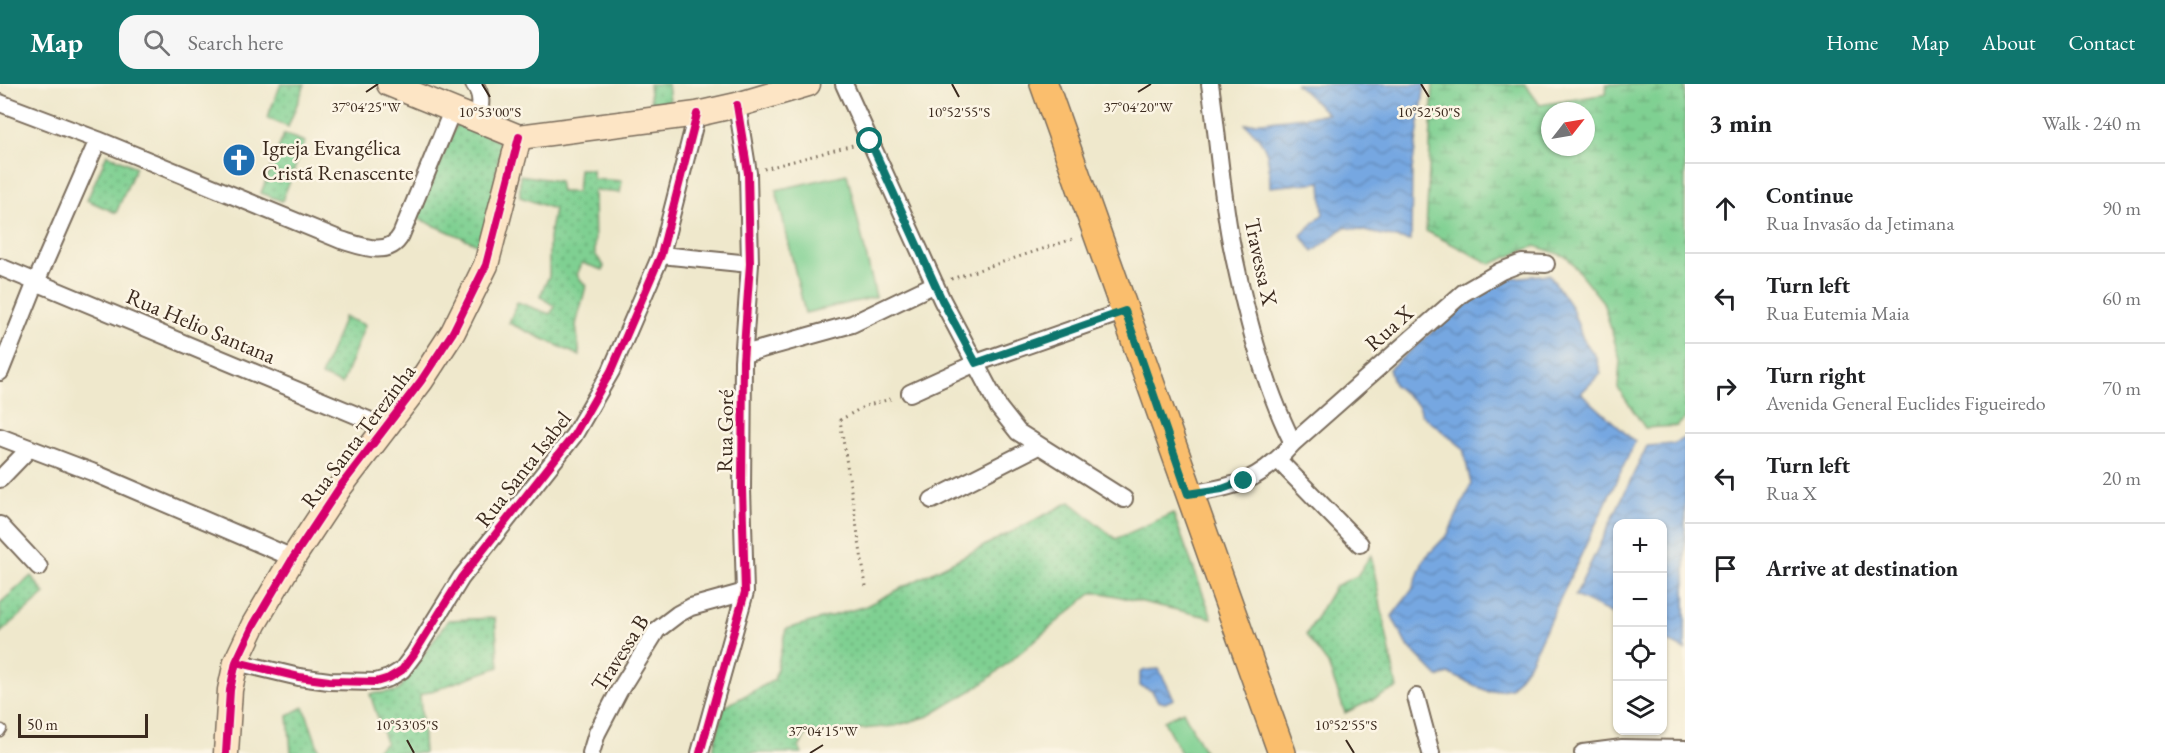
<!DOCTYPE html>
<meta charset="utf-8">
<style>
:root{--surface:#fff;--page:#f6f6f6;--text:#202124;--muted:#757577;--line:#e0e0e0;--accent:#0f766e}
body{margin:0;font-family:"EB Garamond",serif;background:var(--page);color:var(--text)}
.controls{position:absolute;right:18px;bottom:18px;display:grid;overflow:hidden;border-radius:12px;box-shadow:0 2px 4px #0004}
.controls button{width:54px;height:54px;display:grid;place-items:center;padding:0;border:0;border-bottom:2px solid var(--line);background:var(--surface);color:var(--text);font:30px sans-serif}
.compass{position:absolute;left:1541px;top:18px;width:54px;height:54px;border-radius:50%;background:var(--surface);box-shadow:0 2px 4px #0004;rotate:59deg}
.scale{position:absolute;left:18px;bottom:15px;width:130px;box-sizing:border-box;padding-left:6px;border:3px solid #3b2a1e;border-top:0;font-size:16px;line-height:21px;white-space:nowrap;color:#3b2a1e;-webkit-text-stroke:4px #fcf5e5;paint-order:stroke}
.stop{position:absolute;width:18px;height:18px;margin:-14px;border:4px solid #0f766e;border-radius:50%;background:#fff}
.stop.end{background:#0f766e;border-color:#fff;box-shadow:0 2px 6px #0008}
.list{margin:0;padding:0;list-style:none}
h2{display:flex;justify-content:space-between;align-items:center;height:78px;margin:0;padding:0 24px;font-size:26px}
h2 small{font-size:20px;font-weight:400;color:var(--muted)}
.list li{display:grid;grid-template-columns:39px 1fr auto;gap:18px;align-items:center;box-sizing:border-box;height:90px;padding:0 24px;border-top:2px solid var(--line)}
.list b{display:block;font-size:22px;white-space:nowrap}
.list p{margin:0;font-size:20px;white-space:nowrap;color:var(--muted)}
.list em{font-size:20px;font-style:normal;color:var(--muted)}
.icon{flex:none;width:33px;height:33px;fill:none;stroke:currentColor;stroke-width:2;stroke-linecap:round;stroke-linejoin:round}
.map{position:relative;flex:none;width:1685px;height:669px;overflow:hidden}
header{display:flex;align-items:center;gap:36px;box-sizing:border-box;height:84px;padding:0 30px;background:var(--accent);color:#fff}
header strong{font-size:28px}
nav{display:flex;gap:33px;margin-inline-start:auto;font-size:21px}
.search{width:420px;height:54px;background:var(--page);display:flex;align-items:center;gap:15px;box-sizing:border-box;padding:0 21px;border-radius:18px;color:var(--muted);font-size:22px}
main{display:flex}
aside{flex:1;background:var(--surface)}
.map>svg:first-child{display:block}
.grass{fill:url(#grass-dots);stroke:#5d7d58;stroke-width:1.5}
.wetland{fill:url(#wetland-marsh);stroke:#5d7d58;stroke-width:1.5;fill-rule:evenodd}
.pitch{fill:#7fd092;stroke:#5d7d58;stroke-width:1.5}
.water{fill:url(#water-waves);stroke:#586880;stroke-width:1.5}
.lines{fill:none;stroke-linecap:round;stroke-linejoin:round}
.lane-casing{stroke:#7a6c5b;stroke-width:11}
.street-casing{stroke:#7a6c5b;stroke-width:20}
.secondary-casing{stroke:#7a6c5b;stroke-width:27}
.primary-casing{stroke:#7a6c5b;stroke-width:30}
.path{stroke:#7a6c5b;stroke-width:3;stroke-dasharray:1.5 4.5;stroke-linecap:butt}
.lane{stroke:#fff;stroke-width:8}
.street{stroke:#fff;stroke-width:16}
.secondary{stroke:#fde5c5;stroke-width:24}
.primary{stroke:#fabe6d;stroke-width:27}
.cycleway-casing{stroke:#fcf5e5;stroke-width:11}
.cycleway{stroke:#d6006c;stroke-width:8}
.route{stroke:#0f766e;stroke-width:8}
.ticks{fill:none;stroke:#3b2a1e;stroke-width:2}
.labels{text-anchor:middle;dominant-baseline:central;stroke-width:5;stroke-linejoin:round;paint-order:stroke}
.poi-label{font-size:22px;fill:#3b2a1e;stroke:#fcf5e5;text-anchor:start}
.street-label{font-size:22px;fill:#3b2a1e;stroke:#fcf5e5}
.ticks-label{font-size:15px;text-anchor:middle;fill:#3b2a1e;stroke:#fcf5e5;stroke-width:5;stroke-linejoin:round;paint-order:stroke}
</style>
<header>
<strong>Map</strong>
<div class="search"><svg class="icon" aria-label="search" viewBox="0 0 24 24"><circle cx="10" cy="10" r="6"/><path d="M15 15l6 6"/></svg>Search here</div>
<nav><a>Home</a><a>Map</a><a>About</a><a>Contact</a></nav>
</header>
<main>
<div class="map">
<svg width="1685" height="669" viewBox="0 0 1685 669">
<defs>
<pattern id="grass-dots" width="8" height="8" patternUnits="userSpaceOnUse" patternTransform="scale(1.5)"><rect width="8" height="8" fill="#7fd092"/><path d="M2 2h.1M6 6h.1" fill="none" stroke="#69a977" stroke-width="1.8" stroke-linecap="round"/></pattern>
<pattern id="wetland-marsh" width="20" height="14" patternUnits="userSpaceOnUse" patternTransform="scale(1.5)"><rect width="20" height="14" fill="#7fd092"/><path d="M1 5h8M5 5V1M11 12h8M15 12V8" fill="none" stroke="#69a977"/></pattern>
<pattern id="water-waves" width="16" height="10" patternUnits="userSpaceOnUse" patternTransform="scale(1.5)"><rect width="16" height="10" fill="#76a7e1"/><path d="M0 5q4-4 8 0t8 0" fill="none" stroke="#6288b6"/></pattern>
</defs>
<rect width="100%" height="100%" fill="#fcf5e5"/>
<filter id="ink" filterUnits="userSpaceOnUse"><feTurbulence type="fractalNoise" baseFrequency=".0167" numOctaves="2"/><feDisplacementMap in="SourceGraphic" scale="12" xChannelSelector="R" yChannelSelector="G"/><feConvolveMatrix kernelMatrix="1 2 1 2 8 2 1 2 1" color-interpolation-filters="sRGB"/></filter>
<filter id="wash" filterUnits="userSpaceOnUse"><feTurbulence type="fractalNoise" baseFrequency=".008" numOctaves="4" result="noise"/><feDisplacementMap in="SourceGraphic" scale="24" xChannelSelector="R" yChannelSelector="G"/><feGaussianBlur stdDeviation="1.35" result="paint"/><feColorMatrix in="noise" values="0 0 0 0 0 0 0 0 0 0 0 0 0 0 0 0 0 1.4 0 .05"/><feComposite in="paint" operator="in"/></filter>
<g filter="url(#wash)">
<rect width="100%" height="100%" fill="#efe8cc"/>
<path class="grass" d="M 281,0 L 305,0 L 288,43 L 267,34 Z
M 649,0 L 668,0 L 670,18 L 651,20 Z
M 458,37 L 501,59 L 484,163 L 417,134 Z
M 284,50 L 305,58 L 282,117 L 261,109 Z
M 107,70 L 136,83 L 116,129 L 87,116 Z
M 579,85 L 592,85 L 593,95 L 622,97 L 620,109 L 594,106 L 595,170 L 604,182 L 603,186 L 582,179 L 577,191 L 586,202 L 576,241 L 580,272 L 509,239 L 517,218 L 550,230 L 555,223 L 540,212 L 549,192 L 549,153 L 554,125 L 520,113 L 520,91 L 559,97 L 561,108 L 577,108 Z
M 344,233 L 365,241 L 342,300 L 321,292 Z
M 1070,418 L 1116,455 L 1173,429 L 1212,534 L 1103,509 L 1092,509 L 981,601 L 929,632 L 895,642 L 806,650 L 799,664 L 802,669 L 712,669 L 724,623 L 774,596 L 786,545 L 866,522 Z
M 1371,471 L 1397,604 L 1345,629 L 1328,580 L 1306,551 L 1335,502 L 1357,492 Z
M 31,492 L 45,510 L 0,549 L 0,519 Z
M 495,534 L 499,583 L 420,611 L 424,669 L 371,669 L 386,659 L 370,610 L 398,607 L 448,536 Z
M 304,623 L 320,669 L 291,669 L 288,631 Z"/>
<path class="wetland" d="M 1433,0 L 1525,0 L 1540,21 L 1606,10 L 1606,0 L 1685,0 L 1685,335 L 1677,342 L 1645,344 L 1618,304 L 1620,276 L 1603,218 L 1567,173 L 1535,162 L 1491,180 L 1426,147 ZM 1550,27 L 1586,27 L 1586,63 L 1550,63 Z"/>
<path class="pitch" d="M 847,90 L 876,213 L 805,229 L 776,106 Z
M 1183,627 L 1204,667 L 1200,669 L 1181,669 L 1164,637 Z"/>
<path class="water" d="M 1296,0 L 1425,0 L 1412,86 L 1411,157 L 1345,143 L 1313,168 L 1301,151 L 1323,130 L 1321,98 L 1270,103 C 1269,71 1269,61 1245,40 L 1328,30 Z
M 1549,190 L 1572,224 L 1583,255 L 1596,273 L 1601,289 L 1581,309 L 1635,358 L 1529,580 L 1511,604 L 1489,608 L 1450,590 L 1438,593 L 1406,560 L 1392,532 L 1412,506 L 1424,475 L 1448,450 L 1471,400 L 1463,364 L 1421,330 L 1418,321 L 1394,301 L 1389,285 L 1446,236 L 1502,195 Z
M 1685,353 L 1685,566 L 1663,555 L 1662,440 L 1618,440 L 1617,532 L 1575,512 L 1647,362 L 1674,360 Z
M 1159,585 L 1174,615 L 1165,619 L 1158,617 L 1152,607 L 1140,602 L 1140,589 L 1145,586 Z"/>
</g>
<g filter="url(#ink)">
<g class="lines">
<g class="lane-casing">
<path id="lane" d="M 0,648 L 2,645"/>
</g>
<g class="street-casing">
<path id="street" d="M 474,0 C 483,12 481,22 477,36
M 844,0 L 942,216 L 999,324 L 1018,348 L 1124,415
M 1210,0 C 1218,53 1221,106 1231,158 C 1245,226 1262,297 1293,359
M 0,19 L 98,56 L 341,156 C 361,162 389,174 401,151 L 452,27
M 661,171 L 750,180
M 0,183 L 385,343
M 744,270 L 852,240 L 935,200
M 0,288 L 36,198 L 98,56
M 910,309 L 976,279 L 1125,227
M 0,353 L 92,388 L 293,474
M 1278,376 L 1360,460
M 0,395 L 29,365
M 1188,410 C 1236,403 1260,397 1293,359 L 1463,209 L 1501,187 L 1522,179 L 1546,180
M 932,416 L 1038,362
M 0,441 L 39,483
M 236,578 L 299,593 L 329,597 L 376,598 L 389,594 L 402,586 L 414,570 L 461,494 L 574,351 L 611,287 L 661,171 L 697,30
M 1416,613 L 1431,669
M 591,669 L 597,649 L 619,607 L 657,546 L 678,530 L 691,523 L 745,508
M 700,669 L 745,508 L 742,405 L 743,277 L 750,180 L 748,89 L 737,21
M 1583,669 L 1622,664 L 1685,665"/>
</g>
<g class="secondary-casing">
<path id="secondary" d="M 389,0 L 519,53 L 697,30 L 737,21 L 808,0
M 226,669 L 230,606 L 236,578 L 254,540 L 293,474 L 340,403 L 421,297 L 453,248 L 486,181 L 519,53"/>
</g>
<g class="primary-casing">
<path id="primary" d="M 1044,0 L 1282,669"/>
</g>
<path class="path" d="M 764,85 L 853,61
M 951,195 L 1076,154
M 866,502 L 840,336 L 865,322 L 894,314"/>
<use href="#lane" class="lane"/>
<use href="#street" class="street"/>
<use href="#secondary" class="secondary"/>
<use href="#primary" class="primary"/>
<g class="cycleway-casing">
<path id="cycleway" d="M 236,578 L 299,593 L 329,597 L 376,598 L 389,594 L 402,586 L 414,570 L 461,494 L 574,351 L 611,287 L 661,171 L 697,30
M 226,669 L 230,606 L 236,578 L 254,540 L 293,474 L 340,403 L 421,297 L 453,248 L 486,181 L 519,53
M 700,669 L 745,508 L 742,405 L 743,277 L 750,180 L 748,89 L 737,21"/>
</g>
<use href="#cycleway" class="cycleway"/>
</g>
</g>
<g class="lines" filter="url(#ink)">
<path class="route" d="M 870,57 L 942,216 L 976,279 L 1125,227 L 1188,410 L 1222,405 L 1244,397"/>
</g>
<path class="ticks" d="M 482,0 L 490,13M 952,0 L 959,13M 1421,0 L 1429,13M 366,8 L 378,0M 1138,8 L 1151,0M 407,656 L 414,669M 1346,656 L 1354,669M 810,669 L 823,661"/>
<defs>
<g id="church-disc" transform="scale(1.725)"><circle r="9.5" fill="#1f6fb2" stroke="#fcf5e5"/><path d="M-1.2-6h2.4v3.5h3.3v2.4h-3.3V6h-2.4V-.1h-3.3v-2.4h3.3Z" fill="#fff"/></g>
</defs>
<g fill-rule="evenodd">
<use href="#church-disc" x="239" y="76"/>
</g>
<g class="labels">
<g class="poi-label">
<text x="262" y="63">Igreja Evangélica<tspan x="262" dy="25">Cristã Renascente</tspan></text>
</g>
<g class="street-label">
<text transform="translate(1261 178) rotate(78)">Travessa X</text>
<text transform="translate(201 242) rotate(23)">Rua Helio Santana</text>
<text transform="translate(1389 244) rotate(-42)">Rua X</text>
<text transform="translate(725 347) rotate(-89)">Rua Goré</text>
<text transform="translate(358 352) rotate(-53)">Rua Santa Terezinha</text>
<text transform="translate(523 385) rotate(-52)">Rua Santa Isabel</text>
<text transform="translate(620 569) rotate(-57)">Travessa B</text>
</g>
</g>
<g class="ticks-label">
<text x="366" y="28">37°04'25"W</text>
<text x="1138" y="28">37°04'20"W</text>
<text x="490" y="33">10°53'00"S</text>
<text x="959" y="33">10°52'55"S</text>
<text x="1429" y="33">10°52'50"S</text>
<text x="407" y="646">10°53'05"S</text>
<text x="1346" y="646">10°52'55"S</text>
<text x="823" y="652">37°04'15"W</text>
</g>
</svg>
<div class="controls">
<button>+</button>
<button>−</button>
<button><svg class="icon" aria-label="locate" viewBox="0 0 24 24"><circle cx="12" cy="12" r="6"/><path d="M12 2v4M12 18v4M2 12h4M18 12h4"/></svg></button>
<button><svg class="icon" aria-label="layers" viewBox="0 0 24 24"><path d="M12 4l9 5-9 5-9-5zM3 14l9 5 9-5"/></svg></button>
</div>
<svg class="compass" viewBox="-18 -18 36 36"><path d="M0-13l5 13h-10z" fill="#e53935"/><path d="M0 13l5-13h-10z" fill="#757577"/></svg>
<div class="scale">50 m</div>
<div class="stop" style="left:870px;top:57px"></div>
<div class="stop end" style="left:1244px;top:397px"></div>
</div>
<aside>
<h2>3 min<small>Walk · 240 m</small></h2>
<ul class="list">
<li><svg class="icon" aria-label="ahead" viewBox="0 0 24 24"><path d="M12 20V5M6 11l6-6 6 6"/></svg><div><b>Continue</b><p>Rua Invasão da Jetimana</p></div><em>90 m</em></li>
<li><svg class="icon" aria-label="left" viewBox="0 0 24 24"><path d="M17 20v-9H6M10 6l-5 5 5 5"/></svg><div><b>Turn left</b><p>Rua Eutemia Maia</p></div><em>60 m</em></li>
<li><svg class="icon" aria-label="right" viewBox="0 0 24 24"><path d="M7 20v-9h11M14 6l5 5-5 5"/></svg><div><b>Turn right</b><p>Avenida General Euclides Figueiredo</p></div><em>70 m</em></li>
<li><svg class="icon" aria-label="left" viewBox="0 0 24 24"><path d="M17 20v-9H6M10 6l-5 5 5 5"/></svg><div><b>Turn left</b><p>Rua X</p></div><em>20 m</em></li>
<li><svg class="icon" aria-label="arrive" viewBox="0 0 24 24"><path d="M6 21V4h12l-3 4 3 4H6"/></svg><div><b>Arrive at destination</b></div></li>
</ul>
</aside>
</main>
